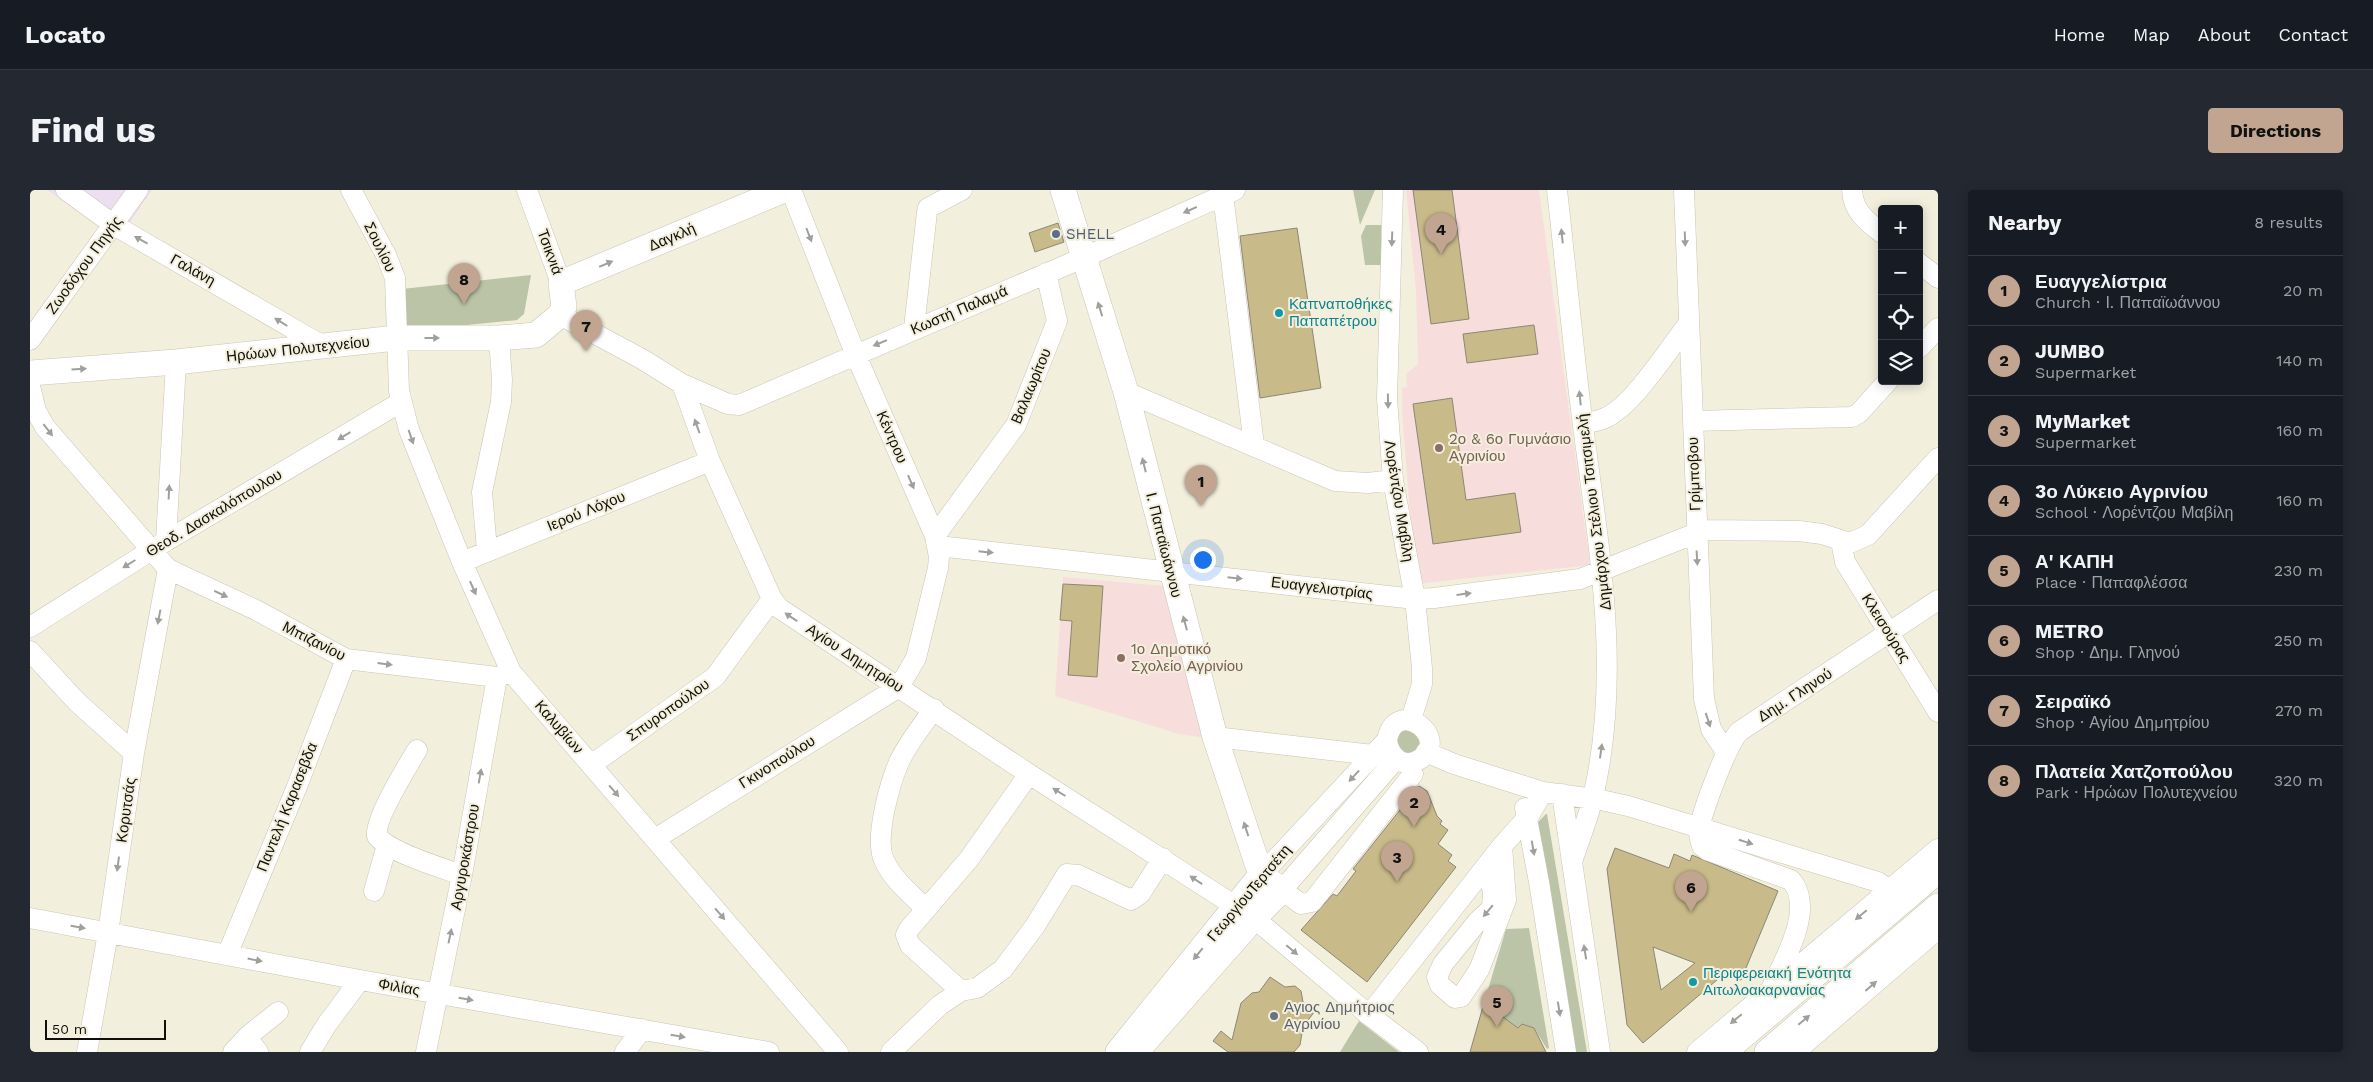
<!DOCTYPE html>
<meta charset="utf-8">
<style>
:root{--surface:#171b24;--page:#242831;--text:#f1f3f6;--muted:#9ea1a6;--line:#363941;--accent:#c1a590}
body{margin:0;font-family:"Work Sans",sans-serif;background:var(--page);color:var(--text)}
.controls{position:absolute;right:15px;top:15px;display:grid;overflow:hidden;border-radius:5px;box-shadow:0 2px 12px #0003}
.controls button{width:45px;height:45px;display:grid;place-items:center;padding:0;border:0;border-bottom:1px solid var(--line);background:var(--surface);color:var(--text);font:25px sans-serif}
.scale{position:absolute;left:15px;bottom:12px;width:121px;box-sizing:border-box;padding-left:5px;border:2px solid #100f09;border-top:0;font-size:14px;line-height:18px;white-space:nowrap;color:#100f09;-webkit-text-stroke:4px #f3efdd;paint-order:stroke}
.you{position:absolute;left:1172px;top:369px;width:18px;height:18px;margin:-12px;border:4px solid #fff;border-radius:50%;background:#1a73e8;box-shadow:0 0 0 8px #1a73e833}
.badge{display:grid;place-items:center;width:32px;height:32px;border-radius:50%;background:var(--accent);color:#111;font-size:16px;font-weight:700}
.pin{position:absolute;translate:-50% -41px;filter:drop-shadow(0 1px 2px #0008)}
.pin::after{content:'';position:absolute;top:26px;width:18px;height:15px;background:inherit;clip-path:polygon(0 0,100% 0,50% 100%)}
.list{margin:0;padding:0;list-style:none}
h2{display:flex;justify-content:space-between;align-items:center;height:65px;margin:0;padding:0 20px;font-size:21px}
h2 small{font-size:16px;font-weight:400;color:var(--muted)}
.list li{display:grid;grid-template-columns:32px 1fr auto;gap:15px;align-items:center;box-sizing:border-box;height:70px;padding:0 20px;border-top:1px solid var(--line)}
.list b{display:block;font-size:19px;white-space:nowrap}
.list p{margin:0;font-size:16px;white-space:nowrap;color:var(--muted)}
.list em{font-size:16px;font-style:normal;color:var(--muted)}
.icon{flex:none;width:28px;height:28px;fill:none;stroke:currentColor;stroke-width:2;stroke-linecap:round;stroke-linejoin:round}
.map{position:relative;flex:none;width:1908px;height:862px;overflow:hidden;border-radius:5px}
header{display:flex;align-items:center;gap:30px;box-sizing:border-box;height:70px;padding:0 25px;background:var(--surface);border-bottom:1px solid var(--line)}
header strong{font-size:24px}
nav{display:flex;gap:28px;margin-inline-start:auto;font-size:18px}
.intro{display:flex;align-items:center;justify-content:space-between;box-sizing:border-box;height:120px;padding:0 30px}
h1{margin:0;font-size:35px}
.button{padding:12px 22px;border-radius:5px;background:var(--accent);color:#111;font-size:18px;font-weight:700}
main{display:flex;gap:30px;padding:0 30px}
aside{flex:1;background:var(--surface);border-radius:5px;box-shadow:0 2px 12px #0003}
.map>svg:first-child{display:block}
.commercial{fill:#eedef1}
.education{fill:#f8dddd}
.green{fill:#bbc4a6}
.building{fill:#c8bb89;stroke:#8b8777;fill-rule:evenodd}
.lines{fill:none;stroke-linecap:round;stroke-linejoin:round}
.minor-casing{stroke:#c9c5b3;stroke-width:21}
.major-casing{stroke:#c9c5b3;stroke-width:26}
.minor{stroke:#fff;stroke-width:20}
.major{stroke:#fff;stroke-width:25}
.oneway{fill:#9f9f9d}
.service-dot{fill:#5c6f8a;stroke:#f3efdd;stroke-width:2}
.culture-dot{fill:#0f9aa8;stroke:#f3efdd;stroke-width:2}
.education-dot{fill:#8d6e63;stroke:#f3efdd;stroke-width:2}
.worship-dot{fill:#6b7280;stroke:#f3efdd;stroke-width:2}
.labels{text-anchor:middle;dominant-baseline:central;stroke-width:4;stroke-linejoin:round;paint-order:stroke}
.service-label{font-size:15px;fill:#4e5e75;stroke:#f3efdd;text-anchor:start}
.street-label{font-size:15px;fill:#100f09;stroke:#f3efdd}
.culture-label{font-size:15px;fill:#0d838f;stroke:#f3efdd;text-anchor:start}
.education-label{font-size:15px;fill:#785e54;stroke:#f3efdd;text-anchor:start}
.worship-label{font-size:15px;fill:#5b616d;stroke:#f3efdd;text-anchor:start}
</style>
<header>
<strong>Locato</strong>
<nav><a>Home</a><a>Map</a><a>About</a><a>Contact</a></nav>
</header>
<div class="intro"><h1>Find us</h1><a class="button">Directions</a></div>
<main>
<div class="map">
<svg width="1908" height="862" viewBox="0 0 1908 862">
<rect width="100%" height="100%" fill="#f3efdd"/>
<path class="commercial" d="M 17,0 L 122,0 L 88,50 Z"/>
<path class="education" d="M 1376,0 L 1509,0 L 1560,375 L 1386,394 L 1372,223 L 1372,198 L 1377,197 L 1376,184 L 1388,174 L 1386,100 Z
M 1033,387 L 1133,396 L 1177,548 L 1149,544 L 1025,506 Z"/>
<path class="green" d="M 1323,0 L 1345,0 L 1330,35 Z
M 1336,35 L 1351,35 L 1351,75 L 1335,75 L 1331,46 Z
M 501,85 L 494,124 L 487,130 L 376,141 L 372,99 Z
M 1382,535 L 1394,557 L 1371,567 L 1363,543 Z
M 1516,624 L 1517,624 L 1557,862 L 1543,862 L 1506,634 Z
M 1499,738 L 1519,858 L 1517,859 L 1504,838 L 1492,834 L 1488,838 L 1454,813 L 1476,739 Z
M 1329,831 L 1369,862 L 1310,862 Z"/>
<path class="building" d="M 1383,0 L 1422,0 L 1439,129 L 1401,134 Z
M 1028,33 L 1034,52 L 1005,62 L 999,43 Z
M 1267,38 L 1291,198 L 1230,208 L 1210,46 Z
M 1504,135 L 1508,164 L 1437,173 L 1433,144 Z
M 1422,208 L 1436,310 L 1485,303 L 1491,342 L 1403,354 L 1383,214 Z
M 1033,394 L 1073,396 L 1067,487 L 1038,485 L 1042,431 L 1030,430 Z
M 1389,596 L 1397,601 L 1407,626 L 1412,631 L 1410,634 L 1418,640 L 1408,654 L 1422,665 L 1418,671 L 1426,677 L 1337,792 L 1271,740 L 1303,704 L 1307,706 L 1326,681 L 1323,679 Z
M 1585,658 L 1639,678 L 1644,664 L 1660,671 L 1662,665 L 1748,701 L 1711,790 L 1694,784 L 1613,853 L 1597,835 L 1577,679 ZM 1623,757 L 1665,773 L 1631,800 Z
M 1240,787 L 1255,797 L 1265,796 L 1271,801 L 1273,812 L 1285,821 L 1273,837 L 1270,855 L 1264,862 L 1198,862 L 1183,851 L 1191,841 L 1202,850 L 1211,813 L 1222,803 L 1229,802 Z
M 1454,813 L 1488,838 L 1492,834 L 1504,838 L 1516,862 L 1440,862 Z"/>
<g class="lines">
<g class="minor-casing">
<path id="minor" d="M 36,0 L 84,35 L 293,156
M 321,0 L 356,65 L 365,88 L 369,201 L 379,240 L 432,372 L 481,482 L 808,862
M 497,0 L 531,93
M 1363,0 L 1357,209 L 1363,290 L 1385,409 L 1392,478 L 1392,494 L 1381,530
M 1527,0 C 1536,79 1543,158 1553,236 C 1569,359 1592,484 1563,607 C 1558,629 1549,650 1542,672
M 1654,0 L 1674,509 L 1681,539 L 1696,562
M 1822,0 C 1823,21 1836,31 1852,43
M 1193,5 L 1224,255
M 1889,73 L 1908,88
M 530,125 L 612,169 L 652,194 L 680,271 L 742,409 L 749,418 L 999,584 L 1224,728 L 1339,825 L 1388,862
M 884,138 L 897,22 L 898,18 L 932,0
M 0,150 L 108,0
M 1889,158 L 1908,138
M 652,194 L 698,214 L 709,215 L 1055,67 L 1205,0
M 0,196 L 6,221 L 15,237 L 138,379 L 226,420 L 316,469 L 467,487
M 1096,202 L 1305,291 L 1338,293 L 1363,290
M 1663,231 L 1822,227 L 1829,223 L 1858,191
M 1553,234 C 1560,232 1569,231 1575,228 C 1603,216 1640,157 1659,133
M 905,346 L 986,235 L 1027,131 L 1016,83
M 136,351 L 146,172
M 1811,351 L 1815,372 L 1908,522
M 908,356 L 1385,409 L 1404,408 L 1550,389 L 1674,340 L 1769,341 L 1792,344 L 1820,353 L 1838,345 L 1908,268
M 457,360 L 452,302 L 471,212 L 472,190 L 469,148
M 432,372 L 680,271
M 0,437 L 136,351 L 371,212
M 0,461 L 47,512 L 104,563
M 1185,547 L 1343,565
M 387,560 C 377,577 344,630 347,646 C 360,663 412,678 432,685
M 1396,562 L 1424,574 L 1513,602 L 1571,610 L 1598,616 L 1848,692 L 1859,700
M 1366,569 L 1252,700 L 1271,714 L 1282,712 L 1383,584
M 561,575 L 685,487 L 742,409
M 1532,604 L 1570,862
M 1495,618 L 1509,692 L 1536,862
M 625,649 L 869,497 L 886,468 L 908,378 L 909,367 L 905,346 L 825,163 L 761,0
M 1456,676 L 1463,701 L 1462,718 L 1448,731 L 1413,774 L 1407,787 L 1410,795 L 1425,808 L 1431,807 L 1449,780 L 1476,710 L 1472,656
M 1231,685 L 1357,550 C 1366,505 1422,548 1390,569 C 1374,580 1359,567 1357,550
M 344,701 L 357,655
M 896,719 C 882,705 862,689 854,670 C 844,648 860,592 870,570 C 879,552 892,535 904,519
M 0,728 L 330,790 L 739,862
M 197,765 L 266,599 L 316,469
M 931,801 L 880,755 L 876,745 L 879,739 L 939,669 L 999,584
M 1740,801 C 1753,772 1786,719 1761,690 L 1677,660 L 1672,656 C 1670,650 1669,646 1669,641 C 1671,624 1698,551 1710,541 L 1908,410
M 1339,825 L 1472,656 L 1498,627 L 1513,602
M 217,848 L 228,862
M 57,862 L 78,743 L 104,563 L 138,379
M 203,862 L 218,846 L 248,822
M 280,862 L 297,834 L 330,790
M 396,862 L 432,685 L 467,487 L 478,483
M 595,862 L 612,839
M 861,862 L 910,815 L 931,801 L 947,798 L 973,779 L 1005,736 L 1037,684 L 1048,685 L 1101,710 L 1110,704 L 1133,668
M 1667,862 L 1908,659
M 1765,862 L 1908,739"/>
</g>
<g class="major-casing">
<path id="major" d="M 1033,0 L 1096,202 L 1185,547 L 1231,685 L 1252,700 L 1224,728 L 1106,862
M 0,183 L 146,172 L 366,148 L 469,148 L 506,145 L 530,125 L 534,117 L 531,93 L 754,0
M 1088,862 L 1231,685
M 1694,862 L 1908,681
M 1737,862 L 1908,716"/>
</g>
<use href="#minor" class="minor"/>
<use href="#major" class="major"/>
</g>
<defs><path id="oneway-solid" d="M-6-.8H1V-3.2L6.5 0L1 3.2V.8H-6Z" transform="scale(1.25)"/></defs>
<g class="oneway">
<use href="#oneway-solid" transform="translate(1160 20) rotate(156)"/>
<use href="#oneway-solid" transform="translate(779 45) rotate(69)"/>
<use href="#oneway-solid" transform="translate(1532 46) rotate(-96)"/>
<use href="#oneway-solid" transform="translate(1362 49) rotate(92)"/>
<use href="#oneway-solid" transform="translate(1655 49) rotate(88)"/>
<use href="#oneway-solid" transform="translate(111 50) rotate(-151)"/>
<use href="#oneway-solid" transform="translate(576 74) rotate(-23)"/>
<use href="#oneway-solid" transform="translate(1070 119) rotate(-107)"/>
<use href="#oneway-solid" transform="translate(251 132) rotate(-148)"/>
<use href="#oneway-solid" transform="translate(402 148)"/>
<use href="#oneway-solid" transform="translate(850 153) rotate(157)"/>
<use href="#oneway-solid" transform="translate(49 179) rotate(-4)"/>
<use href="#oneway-solid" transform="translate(1550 208) rotate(-96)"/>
<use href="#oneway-solid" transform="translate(1358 211) rotate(89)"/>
<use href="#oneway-solid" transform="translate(667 236) rotate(-110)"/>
<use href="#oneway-solid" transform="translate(18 240) rotate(52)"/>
<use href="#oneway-solid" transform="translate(314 246) rotate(149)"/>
<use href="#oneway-solid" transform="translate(381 247) rotate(71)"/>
<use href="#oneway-solid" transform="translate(1114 275) rotate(-104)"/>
<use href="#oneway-solid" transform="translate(881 292) rotate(66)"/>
<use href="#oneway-solid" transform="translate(139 302) rotate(-87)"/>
<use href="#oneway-solid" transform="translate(956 362) rotate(6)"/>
<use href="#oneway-solid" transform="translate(1667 368) rotate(87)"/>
<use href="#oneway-solid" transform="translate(99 374) rotate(148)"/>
<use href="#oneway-solid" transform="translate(1205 388) rotate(6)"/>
<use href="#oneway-solid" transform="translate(443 398) rotate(66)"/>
<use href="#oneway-solid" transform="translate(191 404) rotate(25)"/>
<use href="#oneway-solid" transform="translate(1434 404) rotate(-7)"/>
<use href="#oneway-solid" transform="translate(129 427) rotate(101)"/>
<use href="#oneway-solid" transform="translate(761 427) rotate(-146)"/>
<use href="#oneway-solid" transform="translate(1155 433) rotate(-105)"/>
<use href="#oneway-solid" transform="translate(355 474) rotate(7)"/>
<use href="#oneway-solid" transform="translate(1678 530) rotate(72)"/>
<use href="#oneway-solid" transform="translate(1571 561) rotate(-82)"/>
<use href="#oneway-solid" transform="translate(450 586) rotate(-80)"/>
<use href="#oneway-solid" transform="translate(1324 586) rotate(133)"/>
<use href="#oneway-solid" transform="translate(584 601) rotate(49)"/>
<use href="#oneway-solid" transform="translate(1029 602) rotate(-148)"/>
<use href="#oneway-solid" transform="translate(1216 639) rotate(-108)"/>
<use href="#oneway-solid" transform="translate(1716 652) rotate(17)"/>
<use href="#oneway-solid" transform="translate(1503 658) rotate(80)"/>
<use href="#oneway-solid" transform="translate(88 674) rotate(98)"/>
<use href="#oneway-solid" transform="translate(1166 690) rotate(-146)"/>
<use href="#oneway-solid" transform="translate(1458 721) rotate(130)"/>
<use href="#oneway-solid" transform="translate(690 724) rotate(49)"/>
<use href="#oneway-solid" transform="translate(1831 725) rotate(140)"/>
<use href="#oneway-solid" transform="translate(48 737) rotate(10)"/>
<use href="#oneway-solid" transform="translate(420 746) rotate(-78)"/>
<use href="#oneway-solid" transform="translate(1262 760) rotate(40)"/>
<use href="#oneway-solid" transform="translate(1555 762) rotate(-99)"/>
<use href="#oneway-solid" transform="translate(1168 764) rotate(129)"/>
<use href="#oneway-solid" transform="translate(225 770) rotate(11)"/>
<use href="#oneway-solid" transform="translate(1841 796) rotate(-41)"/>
<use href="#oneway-solid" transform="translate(436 809) rotate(10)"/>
<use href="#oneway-solid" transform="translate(1529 819) rotate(81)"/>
<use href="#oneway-solid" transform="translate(1706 829) rotate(140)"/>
<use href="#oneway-solid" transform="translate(1774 830) rotate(-40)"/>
<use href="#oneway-solid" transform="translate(648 846) rotate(10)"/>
</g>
<circle class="service-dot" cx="1026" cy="44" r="5"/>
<g class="culture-dot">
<circle cx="1249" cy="123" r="5"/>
<circle cx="1663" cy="792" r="5"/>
</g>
<g class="education-dot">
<circle cx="1409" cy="258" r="5"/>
<circle cx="1091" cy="468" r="5"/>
</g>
<circle class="worship-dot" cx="1244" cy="826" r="5"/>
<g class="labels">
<g class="service-label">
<text x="1036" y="44">SHELL</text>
</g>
<g class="street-label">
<text transform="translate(642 47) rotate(-23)">Δαγκλή</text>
<text transform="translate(350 57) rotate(64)">Σουλίου</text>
<text transform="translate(520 62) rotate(70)">Τσικνιά</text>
<text transform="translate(54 75) rotate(-54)">Ζωοδόχου Πηγής</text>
<text transform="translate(163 80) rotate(29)">Γαλάνη</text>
<text transform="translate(929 120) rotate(-23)">Κωστή Παλαμά</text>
<text transform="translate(268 159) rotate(-6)">Ηρώων Πολυτεχνείου</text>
<text transform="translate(1001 196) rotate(-67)">Βαλαωρίτου</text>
<text transform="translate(862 247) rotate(66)">Κέντρου</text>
<text transform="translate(1664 284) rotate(-92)">Γρίμποβου</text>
<text transform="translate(1369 311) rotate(81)">Λορέντζου Μαβίλη</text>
<text transform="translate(556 321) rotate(-22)">Ιερού Λόχου</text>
<text transform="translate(1564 322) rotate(-97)">Δημάρχου Στέλιου Τσιτσιμελή</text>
<text transform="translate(184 323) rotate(-31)">Θεοδ. Δασκαλόπουλου</text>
<text transform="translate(1134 355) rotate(76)">Ι. Παπαϊωάννου</text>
<text transform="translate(1292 398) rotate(7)">Ευαγγελιστρίας</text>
<text transform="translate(1856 438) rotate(58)">Κλεισούρας</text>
<text transform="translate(284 451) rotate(27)">Μπιζανίου</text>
<text transform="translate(825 468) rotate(33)">Αγίου Δημητρίου</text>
<text transform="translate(1765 505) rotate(-33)">Δημ. Γληνού</text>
<text transform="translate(638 520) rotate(-35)">Σπυροπούλου</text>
<text transform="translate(529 537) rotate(49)">Καλυβίων</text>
<text transform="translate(747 572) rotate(-32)">Γκινοπούλου</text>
<text transform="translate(257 617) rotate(-68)">Παντελή Καρασεβδα</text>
<text transform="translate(96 620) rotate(-82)">Κορυτσάς</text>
<text transform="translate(435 667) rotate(-80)">Αργυροκάστρου</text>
<text transform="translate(1219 703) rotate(-50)">ΓεωργίουΤερτσέτη</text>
<text transform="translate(369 797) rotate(10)">Φιλίας</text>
</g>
<g class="culture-label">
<text x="1259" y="114">Καπναποθήκες<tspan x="1259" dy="17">Παπαπέτρου</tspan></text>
<text x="1673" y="783">Περιφερειακή Ενότητα<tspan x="1673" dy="17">Αιτωλοακαρνανίας</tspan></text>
</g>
<g class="education-label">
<text x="1419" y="249">2ο &amp; 6ο Γυμνάσιο<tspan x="1419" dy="17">Αγρινίου</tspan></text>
<text x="1101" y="459">1ο Δημοτικό<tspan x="1101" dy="17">Σχολείο Αγρινίου</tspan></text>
</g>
<g class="worship-label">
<text x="1254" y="817">Αγιος Δημήτριος<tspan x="1254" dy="17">Αγρινίου</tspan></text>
</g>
</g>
</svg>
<div class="controls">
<button>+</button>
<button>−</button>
<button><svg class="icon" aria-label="locate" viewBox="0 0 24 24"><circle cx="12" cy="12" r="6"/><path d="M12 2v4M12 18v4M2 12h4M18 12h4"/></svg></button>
<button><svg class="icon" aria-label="layers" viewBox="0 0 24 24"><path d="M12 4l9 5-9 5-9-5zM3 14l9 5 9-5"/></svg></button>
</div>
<div class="scale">50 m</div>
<div class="you"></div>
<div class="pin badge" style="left:1171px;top:316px">1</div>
<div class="pin badge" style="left:1384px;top:637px">2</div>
<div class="pin badge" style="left:1367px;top:692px">3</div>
<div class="pin badge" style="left:1411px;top:64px">4</div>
<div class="pin badge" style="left:1467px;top:837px">5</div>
<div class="pin badge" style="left:1661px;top:722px">6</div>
<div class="pin badge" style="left:556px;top:161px">7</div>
<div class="pin badge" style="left:434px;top:114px">8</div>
</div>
<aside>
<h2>Nearby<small>8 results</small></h2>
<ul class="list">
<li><span class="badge">1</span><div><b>Ευαγγελίστρια</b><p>Church · Ι. Παπαϊωάννου</p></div><em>20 m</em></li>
<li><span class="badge">2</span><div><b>JUMBO</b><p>Supermarket</p></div><em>140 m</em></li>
<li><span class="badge">3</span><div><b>MyMarket</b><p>Supermarket</p></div><em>160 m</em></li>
<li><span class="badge">4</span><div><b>3ο Λύκειο Αγρινίου</b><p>School · Λορέντζου Μαβίλη</p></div><em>160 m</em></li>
<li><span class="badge">5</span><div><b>Α' ΚΑΠΗ</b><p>Place · Παπαφλέσσα</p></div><em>230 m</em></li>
<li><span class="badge">6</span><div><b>METRO</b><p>Shop · Δημ. Γληνού</p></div><em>250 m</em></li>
<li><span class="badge">7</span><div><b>Σειραϊκό</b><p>Shop · Αγίου Δημητρίου</p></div><em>270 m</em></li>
<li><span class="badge">8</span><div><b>Πλατεία Χατζοπούλου</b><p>Park · Ηρώων Πολυτεχνείου</p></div><em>320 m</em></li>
</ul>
</aside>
</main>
